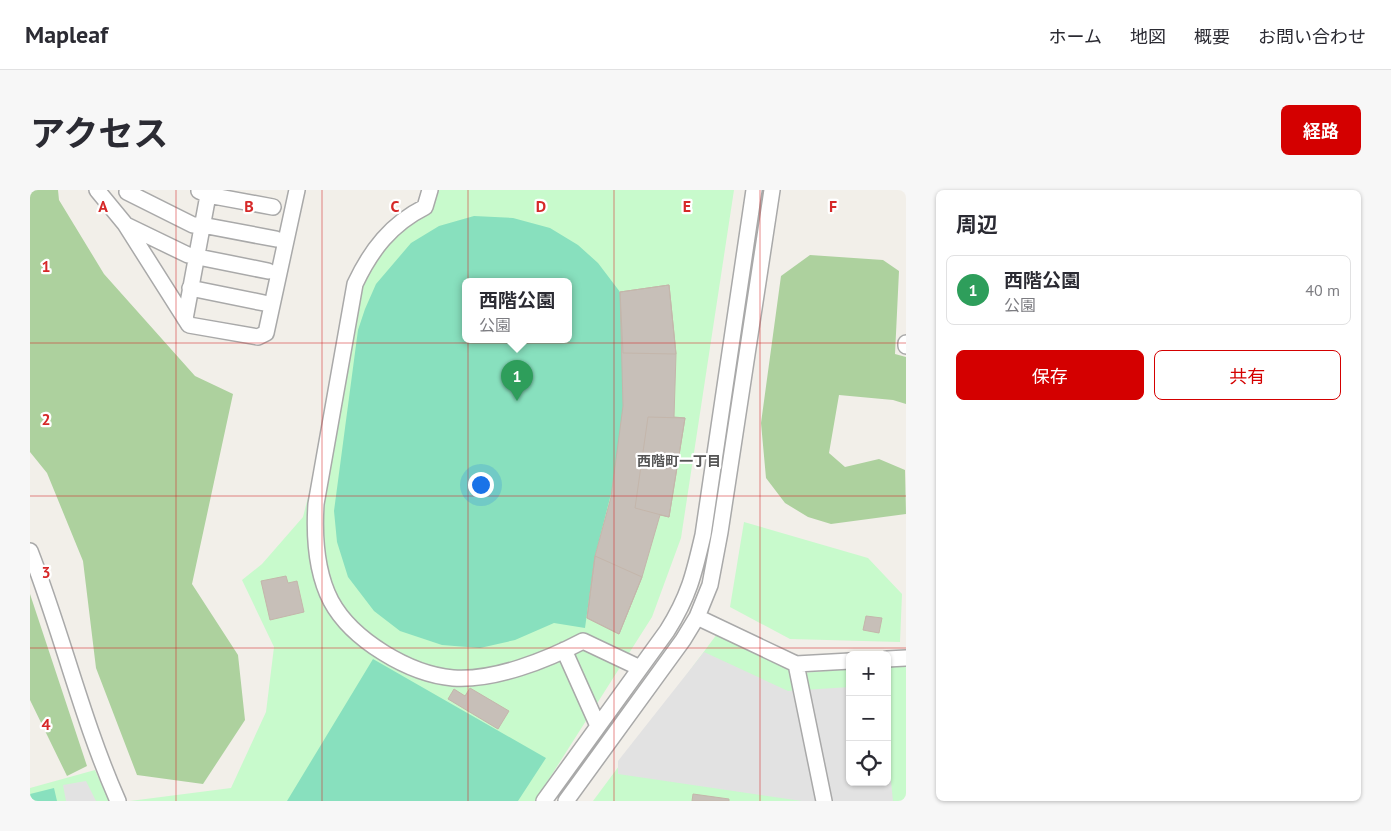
<!DOCTYPE html>
<html lang="ja">
<meta charset="utf-8">
<style>
:root{--surface:#fff;--page:#f7f7f7;--text:#2b2b33;--muted:#7c7c81;--line:#e1e1e2;--accent:#d40000}
body{margin:0;font-family:"PT Sans","Noto Sans JP",sans-serif;background:var(--page);color:var(--text)}
.controls{position:absolute;right:15px;bottom:15px;display:grid;overflow:hidden;border-radius:8px;box-shadow:0 1px 4px #0004}
.controls button{width:45px;height:45px;display:grid;place-items:center;padding:0;border:0;border-bottom:1px solid var(--line);background:var(--surface);color:var(--text);font:25px sans-serif}
.you{position:absolute;left:450px;top:294px;width:18px;height:18px;margin:-12px;border:4px solid #fff;border-radius:50%;background:#1a73e8;box-shadow:0 0 0 8px #1a73e833}
.badge{display:grid;place-items:center;width:32px;height:32px;border-radius:50%;background:var(--accent);color:#fff;font-size:16px;font-weight:700}
.pin{position:absolute;translate:-50% -41px;filter:drop-shadow(0 1px 2px #0008)}
.pin::after{content:'';position:absolute;top:26px;width:18px;height:15px;background:inherit;clip-path:polygon(0 0,100% 0,50% 100%)}
.popup{position:absolute;left:432px;top:88px;width:110px;height:65px;box-sizing:border-box;display:grid;place-content:center;border-radius:8px;background:var(--surface);filter:drop-shadow(0 1px 4px #0005);font-size:16px;white-space:nowrap;color:var(--muted)}
.popup b{font-size:19px;color:var(--text)}
.popup::after{content:'';position:absolute;left:50%;top:100%;margin-left:-10px;border:10px solid transparent;border-top-color:var(--surface)}
.list{margin:0;padding:0;list-style:none}
h2{display:flex;justify-content:space-between;align-items:center;height:65px;margin:0;padding:0 20px;font-size:21px}
h2 small{font-size:16px;font-weight:400;color:var(--muted)}
.list li{display:grid;grid-template-columns:32px 1fr auto;gap:15px;align-items:center;box-sizing:border-box;height:70px;margin:0 10px 10px;padding:0 10px;border:1px solid var(--line);border-radius:8px}
.list b{display:block;font-size:19px;white-space:nowrap}
.list p{margin:0;font-size:16px;white-space:nowrap;color:var(--muted)}
.list em{font-size:16px;font-style:normal;color:var(--muted)}
.actions{display:flex;gap:10px;padding:15px 20px}
.actions a{flex:1;padding:11px 0;border:1px solid var(--accent);border-radius:8px;text-align:center;font-size:18px;color:var(--accent)}
.actions .main{background:var(--accent);color:#fff}
.icon{flex:none;width:28px;height:28px;fill:none;stroke:currentColor;stroke-width:2;stroke-linecap:round;stroke-linejoin:round}
.map{position:relative;flex:none;width:876px;height:611px;overflow:hidden;border-radius:8px}
header{display:flex;align-items:center;gap:30px;box-sizing:border-box;height:70px;padding:0 25px;background:var(--surface);border-bottom:1px solid var(--line)}
header strong{font-size:24px}
nav{display:flex;gap:28px;margin-inline-start:auto;font-size:18px}
.intro{display:flex;align-items:center;justify-content:space-between;box-sizing:border-box;height:120px;padding:0 30px}
h1{margin:0;font-size:35px}
.button{padding:12px 22px;border-radius:8px;background:var(--accent);color:#fff;font-size:18px;font-weight:700}
main{display:flex;gap:30px;padding:0 30px}
aside{flex:1;background:var(--surface);border-radius:8px;box-shadow:0 1px 4px #0004}
.map>svg:first-child{display:block}
.forest{fill:#add19e}
.park{fill:#c8facc;fill-rule:evenodd}
.pitch{fill:#88e0be;fill-rule:evenodd}
.parking{fill:#e2e2e2}
.building{fill:#c7bfb8;stroke:#c4b6ab}
.lines{fill:none;stroke-linecap:round;stroke-linejoin:round}
.minor-casing{stroke:#a9a9a9;stroke-width:18}
.minor{stroke:#fff;stroke-width:15}
.grid{fill:none;stroke:#d62828;stroke-width:1;stroke-opacity:0.55}
.labels{text-anchor:middle;dominant-baseline:central;stroke-width:4.5;stroke-linejoin:round;paint-order:stroke}
.neighbourhood-label{font-size:14px;font-weight:bold;fill:#555;stroke:#fff}
.grid-label{font-size:16px;text-anchor:middle;font-weight:bold;fill:#d62828;stroke:#fff;stroke-width:4.5;stroke-linejoin:round;paint-order:stroke}
</style>
<header>
<strong>Mapleaf</strong>
<nav><a>ホーム</a><a>地図</a><a>概要</a><a>お問い合わせ</a></nav>
</header>
<div class="intro"><h1>アクセス</h1><a class="button">経路</a></div>
<main>
<div class="map">
<svg width="876" height="611" viewBox="0 0 876 611">
<rect width="100%" height="100%" fill="#f2efe9"/>
<path class="forest" d="M 0,0 L 28,0 L 29,10 L 74,84 L 165,186 L 203,204 L 162,394 L 208,465 L 215,530 L 173,594 L 107,585 L 66,478 L 53,371 L 17,283 L 0,262 Z
M 780,65 L 853,70 L 869,81 L 865,164 L 876,167 L 876,214 L 863,210 L 809,205 L 799,263 L 815,277 L 849,269 L 875,280 L 876,324 L 801,334 L 778,327 L 755,313 L 736,288 L 731,233 L 751,86 Z
M 0,404 L 57,576 L 37,586 L 0,510 Z"/>
<path class="park" d="M 407,0 L 704,0 L 651,348 L 622,427 L 505,611 L 100,611 L 201,598 L 236,522 L 244,457 L 212,390 L 232,374 L 273,327 L 332,95 L 342,70 ZM 436,92 L 538,92 L 538,150 L 436,150 Z
M 714,332 L 838,368 L 872,404 L 870,452 L 760,449 L 700,417 Z
M 687,444 L 762,480 L 788,611 L 563,611 Z
M 876,475 L 876,611 L 801,611 L 772,483 L 820,479 L 820,592 L 857,592 L 857,476 Z
M 65,580 L 79,611 L 0,611 L 0,598 Z"/>
<path class="pitch" d="M 444,26 L 483,28 L 520,38 L 548,55 L 568,73 L 590,102 L 594,191 L 593,228 L 587,281 L 565,366 L 555,438 L 524,433 L 485,450 L 450,458 L 412,455 L 370,441 L 344,421 L 318,387 L 307,352 L 304,321 L 328,140 L 335,119 L 346,94 L 381,53 L 409,36 ZM 436,92 L 538,92 L 538,150 L 436,150 Z
M 343,469 L 516,568 L 488,611 L 257,611 Z
M 24,598 L 27,611 L 0,611 L 0,604 Z"/>
<path class="parking" d="M 674,462 L 758,501 L 820,497 L 820,592 L 857,592 L 857,552 L 863,611 L 772,611 L 588,584 L 588,571 Z
M 56,591 L 66,611 L 36,611 L 33,595 Z"/>
<path class="building" d="M 639,95 L 646,164 L 644,227 L 655,228 L 639,327 L 630,325 L 612,387 L 589,444 L 557,428 L 565,366 L 581,307 L 593,216 L 590,102 Z
M 639,95 L 646,164 L 593,163 L 590,102 Z
M 618,227 L 655,228 L 639,327 L 605,318 Z
M 565,366 L 612,387 L 589,444 L 557,428 Z
M 256,386 L 258,393 L 267,391 L 274,422 L 240,430 L 231,391 Z
M 836,426 L 852,428 L 849,443 L 833,440 Z
M 440,498 L 479,521 L 468,539 L 418,509 L 424,499 L 435,506 Z
M 663,604 L 699,609 L 699,611 L 662,611 Z"/>
<g class="lines">
<g class="minor-casing">
<path id="minor" d="M 67,0 L 95,34 L 159,135 L 228,147 L 236,143 L 267,0
M 400,0 L 395,17 C 361,34 341,60 325,94 L 286,314 C 284,346 286,382 301,411 C 322,450 379,484 423,488 C 464,491 517,470 553,451 L 610,478
M 169,1 L 178,5 L 243,17
M 97,2 L 163,35 L 172,35 L 246,49
M 96,35 L 158,65 L 238,81
M 160,98 L 234,113
M 155,129 L 179,0
M 876,153 L 876,156
M 0,361 C 32,443 52,530 88,611
M 667,427 L 766,474 L 820,471
M 534,460 L 568,536
M 857,469 L 876,468
M 766,474 L 794,611
M 514,611 L 637,441 C 659,406 664,384 673,345 L 724,0
M 536,611 L 653,450 L 667,427 L 680,395 L 690,342 L 742,0"/>
</g>
<use href="#minor" class="minor"/>
</g>
<path class="grid" d="M 146,0 L 146,611M 292,0 L 292,611M 438,0 L 438,611M 584,0 L 584,611M 730,0 L 730,611M 0,153 L 876,153M 0,306 L 876,306M 0,458 L 876,458"/>
<g class="labels">
<g class="neighbourhood-label">
<text x="649" y="271">西階町一丁目</text>
</g>
</g>
<g class="grid-label">
<text x="73" y="22">A</text>
<text x="219" y="22">B</text>
<text x="365" y="22">C</text>
<text x="511" y="22">D</text>
<text x="657" y="22">E</text>
<text x="803" y="22">F</text>
<text x="16" y="82">1</text>
<text x="16" y="235">2</text>
<text x="16" y="388">3</text>
<text x="16" y="540">4</text>
</g>
</svg>
<div class="controls">
<button>+</button>
<button>−</button>
<button><svg class="icon" aria-label="locate" viewBox="0 0 24 24"><circle cx="12" cy="12" r="6"/><path d="M12 2v4M12 18v4M2 12h4M18 12h4"/></svg></button>
</div>
<div class="you"></div>
<div class="pin badge" style="left:487px;top:211px;background:#2e9e5b">1</div>
<div class="popup"><b>西階公園</b>公園</div>
</div>
<aside>
<h2>周辺<small></small></h2>
<ul class="list">
<li><span class="badge" style="background:#2e9e5b">1</span><div><b>西階公園</b><p>公園</p></div><em>40 m</em></li>
</ul>
<div class="actions"><a class="main">保存</a><a>共有</a></div>
</aside>
</main>
